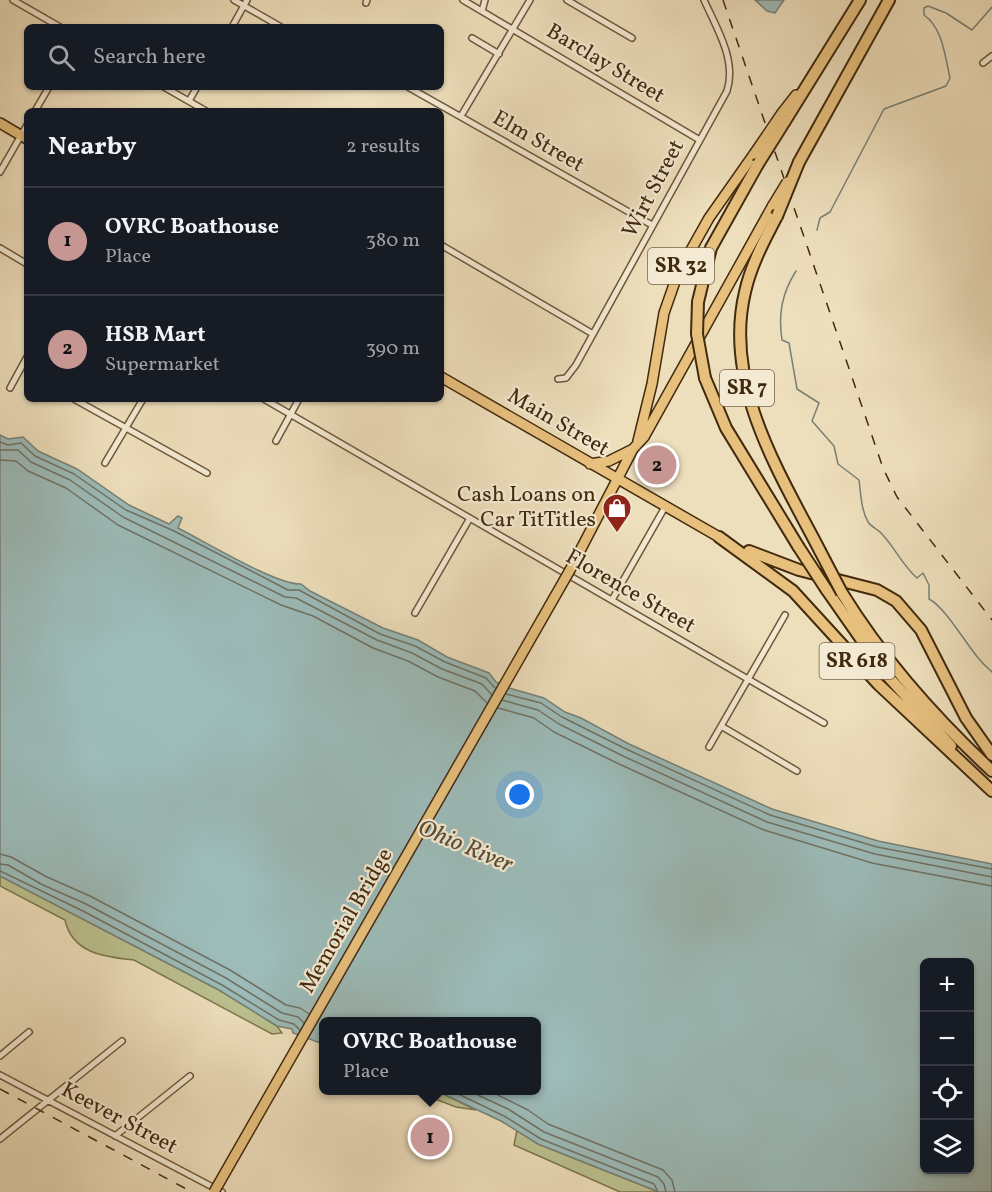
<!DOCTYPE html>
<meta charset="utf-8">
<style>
:root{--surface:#171b24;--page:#242831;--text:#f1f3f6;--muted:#9ea1a6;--line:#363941;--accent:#c59692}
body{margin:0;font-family:Vollkorn,serif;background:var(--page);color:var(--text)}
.controls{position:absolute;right:18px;bottom:18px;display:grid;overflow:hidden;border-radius:9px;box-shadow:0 2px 4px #0004}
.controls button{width:54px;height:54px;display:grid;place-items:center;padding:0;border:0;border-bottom:2px solid var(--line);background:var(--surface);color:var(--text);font:30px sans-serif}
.you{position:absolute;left:520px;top:795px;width:21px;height:21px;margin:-15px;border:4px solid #fff;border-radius:50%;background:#1a73e8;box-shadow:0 0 0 9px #1a73e833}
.badge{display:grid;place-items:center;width:39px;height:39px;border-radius:50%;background:var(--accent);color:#111;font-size:20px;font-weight:700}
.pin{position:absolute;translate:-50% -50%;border:3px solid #fff;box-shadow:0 2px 6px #0006}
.popup{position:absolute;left:319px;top:1017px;width:222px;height:78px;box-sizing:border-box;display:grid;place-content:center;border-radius:9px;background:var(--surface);filter:drop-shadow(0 2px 4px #0005);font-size:20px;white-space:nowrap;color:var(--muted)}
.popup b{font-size:22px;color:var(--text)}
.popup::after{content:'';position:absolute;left:50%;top:100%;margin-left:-12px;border:12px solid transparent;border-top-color:var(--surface)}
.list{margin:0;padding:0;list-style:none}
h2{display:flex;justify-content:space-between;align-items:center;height:78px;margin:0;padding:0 24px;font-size:26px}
h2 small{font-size:20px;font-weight:400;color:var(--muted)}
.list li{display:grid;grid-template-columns:39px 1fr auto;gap:18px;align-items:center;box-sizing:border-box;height:108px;padding:0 24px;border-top:2px solid var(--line)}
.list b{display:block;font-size:22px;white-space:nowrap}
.list p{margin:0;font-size:20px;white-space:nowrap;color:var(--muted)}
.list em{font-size:20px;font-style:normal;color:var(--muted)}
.icon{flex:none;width:33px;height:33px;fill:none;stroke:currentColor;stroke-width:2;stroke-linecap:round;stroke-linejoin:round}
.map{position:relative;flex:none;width:992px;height:1192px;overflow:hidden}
.search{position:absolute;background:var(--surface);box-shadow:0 2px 4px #0004;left:24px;top:24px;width:420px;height:66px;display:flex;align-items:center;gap:15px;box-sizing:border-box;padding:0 21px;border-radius:9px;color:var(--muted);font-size:22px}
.panel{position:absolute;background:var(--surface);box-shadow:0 2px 4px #0004;left:24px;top:108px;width:420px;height:294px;border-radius:9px}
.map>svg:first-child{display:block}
.green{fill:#bbc18f;stroke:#7e764e;stroke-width:1.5}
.water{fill:#9cbbb9;stroke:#788175;stroke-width:1.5;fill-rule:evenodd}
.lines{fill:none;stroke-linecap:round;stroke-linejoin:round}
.shore{stroke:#6f7264;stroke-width:1.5}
.stream{stroke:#788175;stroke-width:1.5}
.street-casing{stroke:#6d573a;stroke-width:8}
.primary-casing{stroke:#422a0e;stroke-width:12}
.highway-casing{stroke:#422a0e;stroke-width:14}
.street{stroke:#f4ead3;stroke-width:5}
.primary{stroke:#e7c07e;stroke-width:9}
.highway{stroke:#e7c07e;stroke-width:10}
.rail{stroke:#422a0e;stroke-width:1.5;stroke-dasharray:10 10;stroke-linecap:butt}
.primary-bridge-casing{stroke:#422a0e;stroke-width:12;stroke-linecap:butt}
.highway-bridge-casing{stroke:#422a0e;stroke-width:14;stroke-linecap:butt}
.primary-bridge{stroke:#e7c07e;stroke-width:9}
.highway-bridge{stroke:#e7c07e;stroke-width:10}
.labels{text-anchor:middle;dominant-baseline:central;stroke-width:4.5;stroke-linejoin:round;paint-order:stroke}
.shield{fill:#f4ead3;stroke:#776449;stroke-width:1.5}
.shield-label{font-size:21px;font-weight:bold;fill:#422a0e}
.street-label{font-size:22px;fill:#422a0e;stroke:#f4ead3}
.poi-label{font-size:22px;fill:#422a0e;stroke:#f4ead3;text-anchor:end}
.water-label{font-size:24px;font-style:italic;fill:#584e39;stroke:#f4ead3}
</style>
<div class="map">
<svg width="992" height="1192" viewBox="0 0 992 1192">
<rect width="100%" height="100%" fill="#eedfbc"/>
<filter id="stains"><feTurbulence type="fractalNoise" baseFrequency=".00333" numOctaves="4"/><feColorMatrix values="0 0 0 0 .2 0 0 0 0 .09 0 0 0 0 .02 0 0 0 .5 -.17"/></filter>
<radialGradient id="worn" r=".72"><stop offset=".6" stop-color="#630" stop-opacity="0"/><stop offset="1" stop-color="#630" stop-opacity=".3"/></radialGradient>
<path class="green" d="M 0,876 L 219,990 L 277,1026 L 282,1033 L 272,1034 L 134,960 C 104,957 72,953 65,920 L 0,886 Z
M 414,1091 L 437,1091 L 476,1110 L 456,1107 Z
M 517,1130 L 538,1144 L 659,1192 L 620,1192 L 514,1145 Z"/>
<path class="water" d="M 755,0 L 784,0 L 775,13 L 767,11 Z
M 0,435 L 8,439 L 23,437 L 38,451 L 77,469 L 129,505 L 169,524 L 178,516 L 182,518 L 178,528 C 204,541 276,585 301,584 L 310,591 L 383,628 L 418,640 L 447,657 L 489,673 L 496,682 L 509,688 L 544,698 L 565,712 L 581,718 L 629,744 L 772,809 L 878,841 L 992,864 L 992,1192 L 659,1192 L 538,1144 L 501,1121 L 437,1091 L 536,1090 L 536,1022 L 324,1022 L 323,1044 L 293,1033 L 292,1029 L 277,1026 L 219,990 L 0,876 ZM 924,962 L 970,962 L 970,1170 L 924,1170 Z"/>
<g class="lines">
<path class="shore" d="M 0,442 L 8,445 L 21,443 L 35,456 L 74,474 L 126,510 L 172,530 L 288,590 L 299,590 L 380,634 L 415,646 L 445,662 L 486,678 L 495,688
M 0,450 L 18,450 L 31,462 L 70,480 L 123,517 L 285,597 L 296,598 L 377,640 L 412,653 L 442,669 L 482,684 L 492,695
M 0,460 L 16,461 L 28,471 L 66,488 L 118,525 L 281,605 L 313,616 L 373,648 L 408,661 L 438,677 L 475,691 L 487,703
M 506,694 L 541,703 L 562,717 L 626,749 L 770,815 L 877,847 L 992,869
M 502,700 L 538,710 L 559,724 L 623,756 L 767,822 L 875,854 L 992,877
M 498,708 L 534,718 L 554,732 L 619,764 L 764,830 L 872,863 L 992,886
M 0,854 L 11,857 L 47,877 L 90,896 L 230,970 L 286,1005 L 300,1008 L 309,1014
M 0,864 L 8,865 L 43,885 L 86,904 L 226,978 L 282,1013 L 298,1017 L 304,1023
M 0,871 L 83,911 L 222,985 L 279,1020 L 294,1024 L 300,1030
M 450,1090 L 504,1116 L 541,1139 L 654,1184 L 658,1192
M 467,1090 L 508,1109 L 544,1132 L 658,1177 L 664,1184 L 666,1192
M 488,1090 L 528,1110 L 548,1124 L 663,1170 L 672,1180 L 675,1192"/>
<path class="stream" d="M 817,230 L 820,218 L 830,212 L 884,109 L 946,86 L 950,78 C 945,57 943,28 924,15 L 924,8 L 928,6 L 946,13 L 972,30 L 992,7
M 796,271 C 782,293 778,314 782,340 L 789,343 L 797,389 L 819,403 L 812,421 L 834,446 L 838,464 L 859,480 C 861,495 861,509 868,522 C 871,527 878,529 882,534 C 895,548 903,566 917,578 L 923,573 L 929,585 L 929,599 C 945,607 966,644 979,659 C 983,664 988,668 992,672"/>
<g class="street-casing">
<path id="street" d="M 13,0 L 60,27
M 234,0 L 281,27
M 463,0 L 698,139
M 567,0 L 632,38
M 366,3 L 367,0
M 482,11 L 485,0
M 232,27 L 247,0
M 472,38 L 499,54
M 983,63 L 992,56
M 164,87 L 206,111
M 408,87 L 652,225
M 189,101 L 197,87
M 35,111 L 49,87
M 461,116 L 530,0
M 0,172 L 27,125
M 441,245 L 593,334
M 0,248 L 27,264
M 558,379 L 566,378 L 576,365 L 727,91 C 737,60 716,27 704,0
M 10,388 L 27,357
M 74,399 L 207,473
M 264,399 L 824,723
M 276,441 L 299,399
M 105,463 L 143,399
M 612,600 L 665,507
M 415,613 L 470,518
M 721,726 L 797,771
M 709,747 L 785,615
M 0,1056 L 29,1032
M 0,1075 L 222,1192
M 115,1136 L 190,1076
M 0,1139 L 122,1041"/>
</g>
<g class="primary-casing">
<path id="primary" d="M 782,113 L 796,95
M 0,123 L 27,139
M 441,377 L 719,537
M 638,441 L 652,384 L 664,313 L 678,273 L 709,218 L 754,154
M 590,464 L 609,461 L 633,449
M 570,570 L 633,449 L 644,437 L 773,205"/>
</g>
<g class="highway-casing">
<path id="highway" d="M 785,121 L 860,0
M 799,162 L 889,0
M 777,216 C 764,241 751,265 745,292 C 723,384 779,472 820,551
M 698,302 L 711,248 L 758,164
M 705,378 L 726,428 L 798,546
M 719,537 L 793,591 L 878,684 L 992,791
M 749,551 L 799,570 L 877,590 L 896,601 L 921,630 L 966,718 L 992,755
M 826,589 L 884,672 L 951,746
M 842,593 C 884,661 934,717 992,771"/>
</g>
<use href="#street" class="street"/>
<use href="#primary" class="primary"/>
<use href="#highway" class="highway"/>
<path class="rail" d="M 723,0 L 883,468 L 897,497 L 992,620
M 0,1089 L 192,1192"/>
<g class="primary-bridge-casing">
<path id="primary-bridge" d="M 754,154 L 782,113
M 773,205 L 787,182
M 214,1192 L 570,570"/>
</g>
<g class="highway-bridge-casing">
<path id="highway-bridge" d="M 758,164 L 785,121
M 777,216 L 799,162
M 698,302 L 697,334 L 705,378
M 798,546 L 826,589
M 820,551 L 842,593"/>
</g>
<use href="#primary-bridge" class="primary-bridge"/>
<use href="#highway-bridge" class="highway-bridge"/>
</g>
<defs>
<g id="shop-pin" transform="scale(1.5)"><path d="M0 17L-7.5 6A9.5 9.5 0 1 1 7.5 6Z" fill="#8f2418" stroke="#f4ead3"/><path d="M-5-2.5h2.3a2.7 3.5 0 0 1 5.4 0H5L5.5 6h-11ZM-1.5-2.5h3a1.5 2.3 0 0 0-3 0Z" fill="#fff"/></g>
</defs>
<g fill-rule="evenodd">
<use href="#shop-pin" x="617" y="508"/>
</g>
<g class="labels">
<g class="shield">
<rect x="648" y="248" width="66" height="36" rx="4.5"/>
<rect x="720" y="370" width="54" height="36" rx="4.5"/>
<rect x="819.5" y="643" width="75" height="36" rx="4.5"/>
</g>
<g class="shield-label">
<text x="681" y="266">SR 32</text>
<text x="747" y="388">SR 7</text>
<text x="857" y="661">SR 618</text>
</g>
<g class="street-label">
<text transform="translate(605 64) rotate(31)">Barclay Street</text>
<text transform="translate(538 142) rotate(30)">Elm Street</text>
<text transform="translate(654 189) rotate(-62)">Wirt Street</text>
<text transform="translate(558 423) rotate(30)">Main Street</text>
<text transform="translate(630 592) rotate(30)">Florence Street</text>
<text transform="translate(347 921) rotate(-60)">Memorial Bridge</text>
<text transform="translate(119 1119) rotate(28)">Keever Street</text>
</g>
<g class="poi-label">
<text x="596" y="495">Cash Loans on<tspan x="596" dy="25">Car TitTitles</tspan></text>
</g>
<g class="water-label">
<text transform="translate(465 847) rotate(23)">Ohio River</text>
</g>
</g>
<rect width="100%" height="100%" filter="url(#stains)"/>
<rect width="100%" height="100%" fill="url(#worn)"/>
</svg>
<div class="controls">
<button>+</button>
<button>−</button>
<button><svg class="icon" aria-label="locate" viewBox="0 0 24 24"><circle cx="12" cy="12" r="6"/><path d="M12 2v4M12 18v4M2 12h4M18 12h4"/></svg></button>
<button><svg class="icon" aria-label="layers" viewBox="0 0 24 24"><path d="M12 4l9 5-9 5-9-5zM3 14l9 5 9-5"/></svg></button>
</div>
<div class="you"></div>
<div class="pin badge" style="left:430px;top:1137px">1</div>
<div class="popup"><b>OVRC Boathouse</b>Place</div>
<div class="pin badge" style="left:657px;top:465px">2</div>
<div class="search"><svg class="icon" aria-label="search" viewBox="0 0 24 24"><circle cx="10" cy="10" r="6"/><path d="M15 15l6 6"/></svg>Search here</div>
<section class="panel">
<h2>Nearby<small>2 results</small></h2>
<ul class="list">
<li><span class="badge">1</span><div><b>OVRC Boathouse</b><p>Place</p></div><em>380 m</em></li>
<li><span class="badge">2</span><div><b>HSB Mart</b><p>Supermarket</p></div><em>390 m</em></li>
</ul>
</section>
</div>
